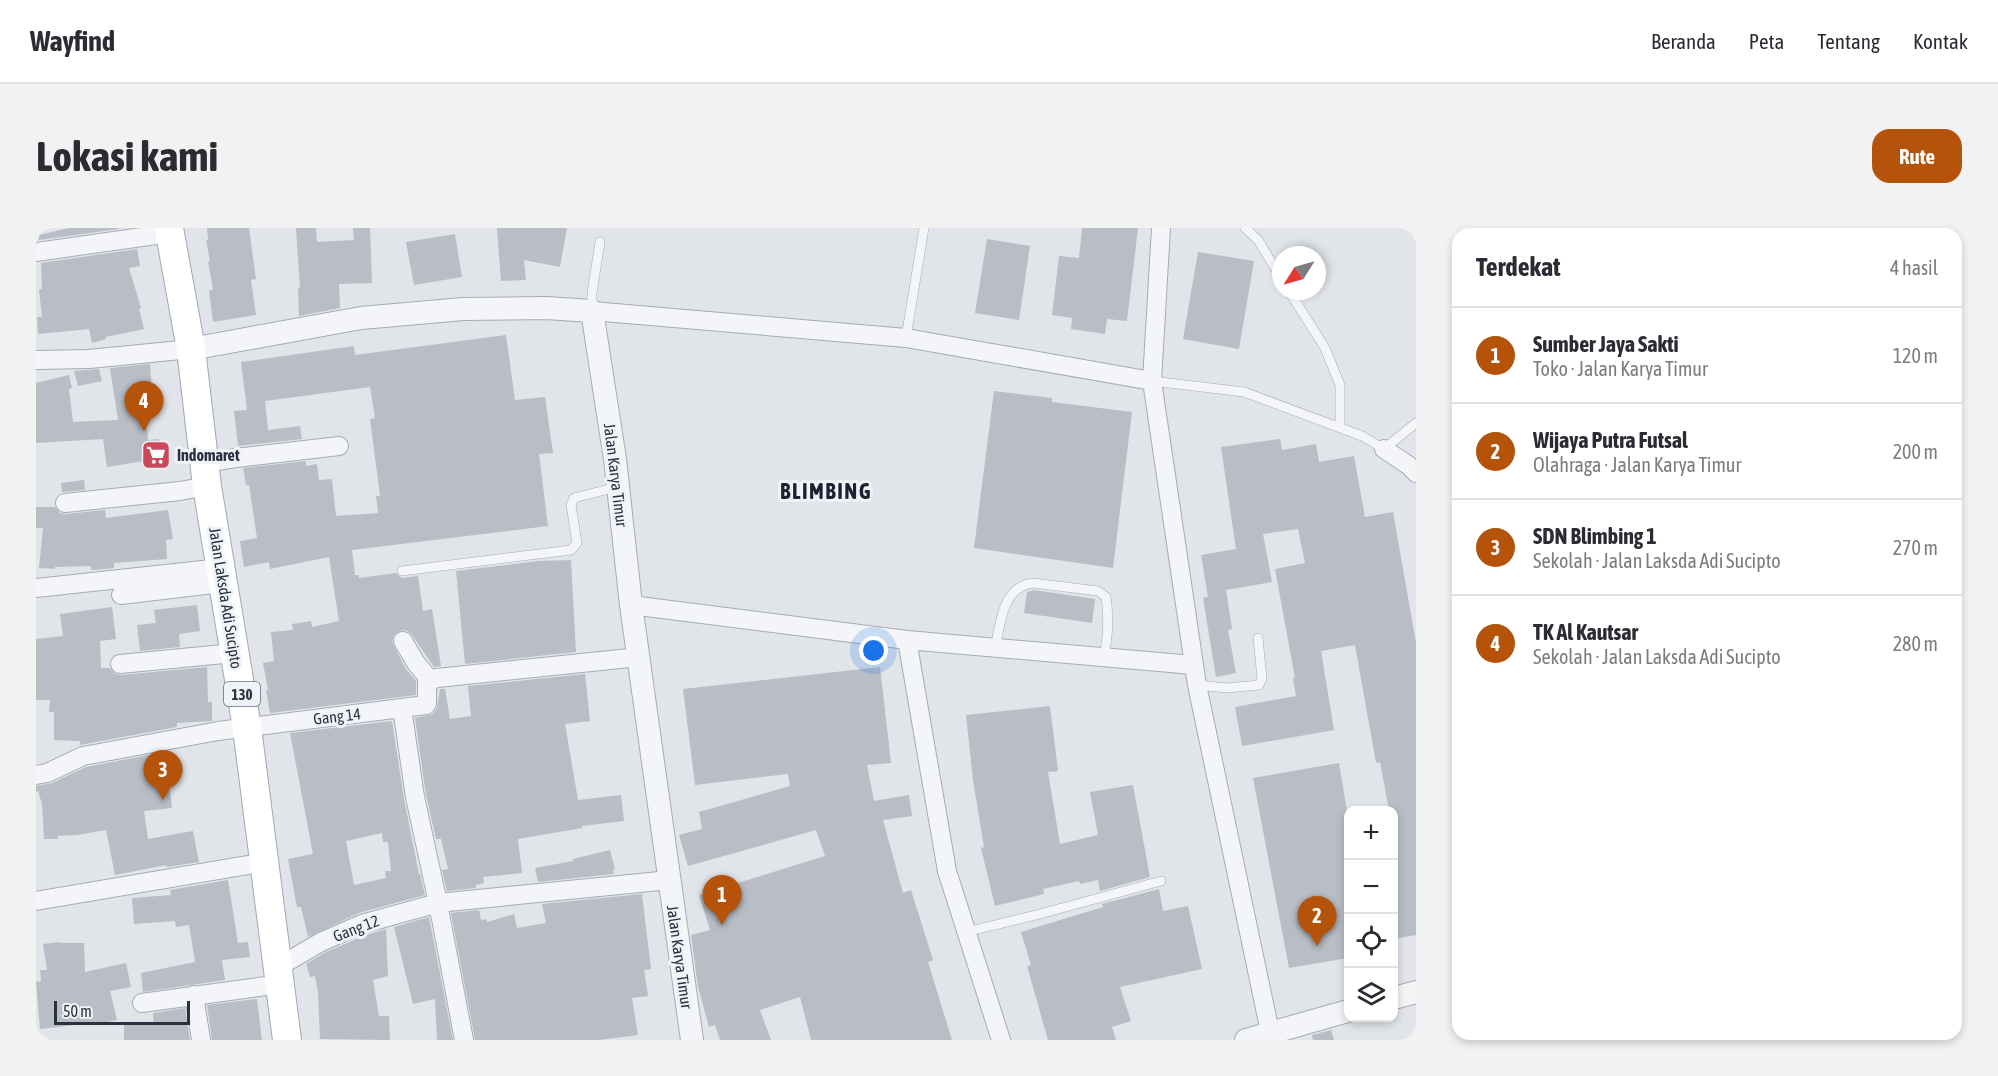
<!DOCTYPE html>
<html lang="id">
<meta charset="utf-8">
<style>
:root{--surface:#fff;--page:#f2f2f3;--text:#2b2b33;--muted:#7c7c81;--line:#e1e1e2;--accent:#b45309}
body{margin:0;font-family:"Asap Condensed",sans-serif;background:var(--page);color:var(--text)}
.controls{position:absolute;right:18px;bottom:18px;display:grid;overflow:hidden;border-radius:12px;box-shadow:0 3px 9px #0003}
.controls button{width:54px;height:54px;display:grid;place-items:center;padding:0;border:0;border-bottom:2px solid var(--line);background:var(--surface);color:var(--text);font:30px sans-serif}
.compass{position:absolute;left:1236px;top:18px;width:54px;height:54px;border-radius:50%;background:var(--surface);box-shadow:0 3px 9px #0003;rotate:233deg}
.scale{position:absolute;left:18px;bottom:15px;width:136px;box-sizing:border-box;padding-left:6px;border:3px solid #293241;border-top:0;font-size:16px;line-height:21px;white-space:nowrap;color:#293241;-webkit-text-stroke:4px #f0f3f7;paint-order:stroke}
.you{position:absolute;left:838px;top:423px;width:21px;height:21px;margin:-15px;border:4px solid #fff;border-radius:50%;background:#1a73e8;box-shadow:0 0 0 9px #1a73e833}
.badge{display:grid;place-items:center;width:39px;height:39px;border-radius:50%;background:var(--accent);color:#fff;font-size:20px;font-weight:700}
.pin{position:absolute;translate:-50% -50px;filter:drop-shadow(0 2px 3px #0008)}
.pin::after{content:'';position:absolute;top:32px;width:21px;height:18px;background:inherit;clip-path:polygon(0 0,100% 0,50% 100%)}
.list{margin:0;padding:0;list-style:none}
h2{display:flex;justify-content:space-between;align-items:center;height:78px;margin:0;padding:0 24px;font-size:26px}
h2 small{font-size:20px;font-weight:400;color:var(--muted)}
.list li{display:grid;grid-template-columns:39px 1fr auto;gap:18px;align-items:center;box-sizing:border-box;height:96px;padding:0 24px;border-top:2px solid var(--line)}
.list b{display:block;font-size:22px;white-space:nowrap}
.list p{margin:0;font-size:20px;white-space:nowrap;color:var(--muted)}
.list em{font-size:20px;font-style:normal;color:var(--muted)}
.icon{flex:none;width:33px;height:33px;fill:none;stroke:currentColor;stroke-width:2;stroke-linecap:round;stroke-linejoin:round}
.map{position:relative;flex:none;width:1380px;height:812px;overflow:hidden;border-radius:18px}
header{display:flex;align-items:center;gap:36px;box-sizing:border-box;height:84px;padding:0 30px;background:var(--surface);border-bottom:2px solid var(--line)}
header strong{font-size:28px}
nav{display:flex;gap:33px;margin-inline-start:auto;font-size:21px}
.intro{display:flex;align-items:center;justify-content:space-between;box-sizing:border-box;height:144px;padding:0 36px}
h1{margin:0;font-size:42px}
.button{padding:15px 27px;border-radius:18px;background:var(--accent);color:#fff;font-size:21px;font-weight:700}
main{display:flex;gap:36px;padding:0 36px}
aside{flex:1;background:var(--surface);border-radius:18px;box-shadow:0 3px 9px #0003}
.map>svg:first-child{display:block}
.building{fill:#b8bdc6;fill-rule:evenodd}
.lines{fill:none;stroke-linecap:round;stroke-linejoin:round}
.service-casing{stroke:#a6abb3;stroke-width:10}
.minor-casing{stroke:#a6abb3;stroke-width:20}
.tertiary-casing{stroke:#a6abb3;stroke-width:24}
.primary-casing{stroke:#a0a8b5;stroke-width:30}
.service{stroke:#f4f5f8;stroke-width:9}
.minor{stroke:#f4f5f8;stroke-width:18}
.tertiary{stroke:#f4f5f8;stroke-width:22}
.primary{stroke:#fff;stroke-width:28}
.labels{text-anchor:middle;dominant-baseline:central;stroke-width:6;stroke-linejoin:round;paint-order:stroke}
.shield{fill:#f0f3f7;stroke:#656c78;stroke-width:1.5}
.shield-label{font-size:15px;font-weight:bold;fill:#293241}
.poi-label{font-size:16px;font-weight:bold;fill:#293241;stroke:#f0f3f7;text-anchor:start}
.street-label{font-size:16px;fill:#293241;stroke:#f0f3f7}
.district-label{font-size:22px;font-weight:bold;letter-spacing:1.5px;fill:#1b2332;stroke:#f0f3f7}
</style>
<header>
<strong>Wayfind</strong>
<nav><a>Beranda</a><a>Peta</a><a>Tentang</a><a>Kontak</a></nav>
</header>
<div class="intro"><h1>Lokasi kami</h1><a class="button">Rute</a></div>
<main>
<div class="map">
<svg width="1380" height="812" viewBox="0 0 1380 812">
<rect width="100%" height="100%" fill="#e1e4e9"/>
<path class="building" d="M 33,0 L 83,0 L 83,1 L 3,12 L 3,7 Z
M 171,0 L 213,0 L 220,51 L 215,52 L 220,87 L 177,94 L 173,62 L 177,62 L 172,33 L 174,33 L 170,12 L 172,12 Z
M 260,0 L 280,0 L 281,14 L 318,12 L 317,0 L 334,0 L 336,55 L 303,56 L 304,80 L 263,88 L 262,60 L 264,60 Z
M 461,0 L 531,0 L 524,39 L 488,32 L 490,52 L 465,53 Z
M 1046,0 L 1102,0 L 1091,93 L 1071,91 L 1069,106 L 1035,101 L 1036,90 L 1016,87 L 1023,28 L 1043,30 Z
M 419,6 L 426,49 L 378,57 L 370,14 Z
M 951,11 L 994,18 L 983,92 L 939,85 Z
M 101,21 L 104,38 L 93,40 L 105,80 L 103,81 L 108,101 L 70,109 L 70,111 L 56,115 L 53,101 L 2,106 L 1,89 L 6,89 L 3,62 L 6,61 L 5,35 Z
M 1162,24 L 1218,33 L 1203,121 L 1147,111 Z
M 470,107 L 479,172 L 509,169 L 517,225 L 503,226 L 512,298 L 316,322 L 319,347 L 323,347 L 323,350 L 360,345 L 366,350 L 382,348 L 387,383 L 396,381 L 405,438 L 398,439 L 376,407 L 372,403 L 366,402 L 358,407 L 356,414 L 370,441 L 380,453 L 380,467 L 234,485 L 230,462 L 232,462 L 227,435 L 238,433 L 235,404 L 257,402 L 256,396 L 275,393 L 276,399 L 303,393 L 293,329 L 234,341 L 233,334 L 208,339 L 204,313 L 221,310 L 213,257 L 210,257 L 207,240 L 270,233 L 270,238 L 281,236 L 283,252 L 296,251 L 300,288 L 342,285 L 340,268 L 344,268 L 334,191 L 339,190 L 334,159 L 229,173 L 232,202 L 264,198 L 266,211 L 202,218 L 198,183 L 211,182 L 205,134 L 318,118 L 319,127 Z
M 114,136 L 117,176 L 109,177 L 112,212 L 123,211 L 126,230 L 71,239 L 67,211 L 0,215 L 0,155 L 33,147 L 36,160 L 33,161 L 37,194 L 82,192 L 74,140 Z
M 63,141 L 66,153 L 42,158 L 38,143 Z
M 958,163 L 1016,170 L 1016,174 L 1096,184 L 1077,340 L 938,320 Z
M 1244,211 L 1246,222 L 1280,216 L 1283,234 L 1318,228 L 1329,289 L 1357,284 L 1380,415 L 1380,707 L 1358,711 L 1358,582 L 1353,582 L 1344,534 L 1340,535 L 1319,417 L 1285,423 L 1298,502 L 1206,518 L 1199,479 L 1260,468 L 1257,450 L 1259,450 L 1239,341 L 1269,335 L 1262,301 L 1227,306 L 1236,354 L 1190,362 L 1196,401 L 1192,402 L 1200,445 L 1180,449 L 1167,370 L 1172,369 L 1165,327 L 1200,321 L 1185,219 Z
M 48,252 L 49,262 L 26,264 L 25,255 Z
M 0,279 L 19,279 L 24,285 L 30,286 L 69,282 L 70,290 L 132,282 L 137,311 L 130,312 L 131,331 L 78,335 L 78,340 L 68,341 L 55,342 L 55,338 L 19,339 L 19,341 L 3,340 L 7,300 L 0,300 Z
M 535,332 L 540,424 L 429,436 L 420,343 L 502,333 Z
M 998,362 L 1059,371 L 1056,395 L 988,385 L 991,364 Z
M 161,377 L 164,403 L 143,406 L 144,419 L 104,423 L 101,397 L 120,395 L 118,382 Z
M 76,379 L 80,411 L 64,413 L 65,440 L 74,440 L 79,446 L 85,447 L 171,439 L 172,474 L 176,474 L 176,493 L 141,495 L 141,499 L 44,517 L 44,513 L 18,512 L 18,484 L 13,484 L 14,472 L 0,472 L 0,411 L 27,408 L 24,386 Z
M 844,439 L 855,535 L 831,537 L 838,573 L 873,567 L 876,588 L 847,592 L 867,665 L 875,662 L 897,732 L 892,734 L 916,812 L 775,812 L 764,769 L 724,782 L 735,812 L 684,812 L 679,797 L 673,799 L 662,759 L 655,707 L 674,702 L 663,667 L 789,628 L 780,602 L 652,638 L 643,607 L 666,601 L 663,584 L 754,558 L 752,546 L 659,557 L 647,461 Z
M 549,446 L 554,493 L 529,496 L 542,572 L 585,567 L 588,593 L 546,598 L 546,600 L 482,611 L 486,645 L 447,649 L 448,655 L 440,657 L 440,660 L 411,663 L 406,642 L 412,641 L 405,611 L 400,611 L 390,567 L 379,490 L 397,486 L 401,480 L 404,461 L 409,461 L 414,491 L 435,488 L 432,458 Z
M 1014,478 L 1022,543 L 1012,544 L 1024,616 L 1062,607 L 1054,564 L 1097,557 L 1114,649 L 1064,663 L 1062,652 L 1044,656 L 1043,653 L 1007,661 L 1008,666 L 959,678 L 945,620 L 948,619 L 937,552 L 930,487 Z
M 356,493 L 368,571 L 383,646 L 384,646 L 389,667 L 323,685 L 272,709 L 265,679 L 261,679 L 252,631 L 277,626 L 254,505 ZM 346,605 L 347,614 L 352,614 L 355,643 L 349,643 L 350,650 L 318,657 L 310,613 Z
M 129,524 L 136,580 L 108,583 L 112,611 L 157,603 L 163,634 L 131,639 L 130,637 L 79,647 L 70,602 L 41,607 L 22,608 L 22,611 L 8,611 L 6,576 L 2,563 L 0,564 L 0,558 L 16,555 L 50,539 Z
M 1303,535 L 1312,589 L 1312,730 L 1253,740 L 1217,550 Z
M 574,622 L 579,641 L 577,642 L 578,646 L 502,654 L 499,640 L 537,633 L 537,631 Z
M 192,652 L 202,715 L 212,714 L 214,729 L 186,732 L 189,752 L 107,764 L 105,745 L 159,734 L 153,697 L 140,699 L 139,693 L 98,696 L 96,670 L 135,667 L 134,662 Z
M 1123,661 L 1127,683 L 1152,678 L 1166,741 L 1084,759 L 1095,793 L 1076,799 L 1080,812 L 1012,812 L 991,738 L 995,737 L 985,704 L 1067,679 L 1066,676 Z
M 606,666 L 615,741 L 608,742 L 612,768 L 596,770 L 602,807 L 563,812 L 439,812 L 415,685 L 443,682 L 445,692 L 451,691 L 451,694 L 478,686 L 481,700 L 510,695 L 506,676 Z
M 393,689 L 417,812 L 401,812 L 399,771 L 377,776 L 358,699 Z
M 350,701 L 352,748 L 337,752 L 343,788 L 353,788 L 354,812 L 284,811 L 282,764 L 279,748 L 274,749 L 270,736 L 290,724 L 330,707 Z
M 23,714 L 23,715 L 48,715 L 49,744 L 90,735 L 95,759 L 74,763 L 81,792 L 58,797 L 57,795 L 4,801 L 0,754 L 5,753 L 4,742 L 11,742 L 7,716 Z
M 221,771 L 226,812 L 176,812 L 171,777 Z
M 149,780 L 154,812 L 88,812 L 88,797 L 118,797 L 117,785 Z
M 1295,802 L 1298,812 L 1277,812 L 1276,807 Z"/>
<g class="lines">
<g class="service-casing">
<path id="service" d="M 1209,0 L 1222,12 L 1245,50
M 1253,63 L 1289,120 L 1304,157 L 1304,199
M 556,83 L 556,65 L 564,14
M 870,110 L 888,0
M 1116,153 L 1208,164 L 1326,208 L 1348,221 L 1380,195
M 366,343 L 535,322 L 541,315 L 535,277 L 538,270 L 581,259
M 959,420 C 965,394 966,359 997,355 L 1062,363 L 1070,369 C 1073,389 1072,409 1068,429
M 1161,457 L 1191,460 L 1223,457 L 1226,450 L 1222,410
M 930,704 L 1004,686 L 1125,653"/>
</g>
<g class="minor-casing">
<path id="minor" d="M 1125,0 L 1116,153 L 1161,457 L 1234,804
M 0,24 L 134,5
M 556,83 L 870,110 L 1116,153
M 0,132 L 53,131 L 155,121
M 1348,221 L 1372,237 L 1380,245
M 168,235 L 200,230 L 303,218
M 29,275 L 144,263 L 171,258
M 0,360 L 185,340
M 85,367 L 186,355
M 595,377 L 871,412 L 1157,437
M 871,412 L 911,643 L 965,812
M 367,413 L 380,435 L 394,452
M 84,436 L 198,425
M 366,480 L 379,569 L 402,675 L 428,812
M 0,547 L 11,545 L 47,528 L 182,503 L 390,477 L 391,475 L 391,454 L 401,450 L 603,429
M 0,673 L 230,634
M 242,739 L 285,714 L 326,696 L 402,675 L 634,652
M 158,767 L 165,812
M 106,775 L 244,756"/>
</g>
<g class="tertiary-casing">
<path id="tertiary" d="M 155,121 L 325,90 L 427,81 L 510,80 L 556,83 L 579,231 L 595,377 L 656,812
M 1358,770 L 1380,764
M 1210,812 L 1312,783"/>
</g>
<g class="primary-casing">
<path id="primary" d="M 133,0 L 155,121 L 171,258 L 211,500 L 251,812"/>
</g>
<use href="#service" class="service"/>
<use href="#minor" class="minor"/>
<use href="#tertiary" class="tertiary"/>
<use href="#primary" class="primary"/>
</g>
<defs>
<g id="supermarket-square" transform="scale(1.5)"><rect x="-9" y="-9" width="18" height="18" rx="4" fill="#cd475b" stroke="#f0f3f7"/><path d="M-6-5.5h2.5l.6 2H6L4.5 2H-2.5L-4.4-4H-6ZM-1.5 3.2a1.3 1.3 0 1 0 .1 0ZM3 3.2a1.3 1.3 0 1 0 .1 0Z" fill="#fff"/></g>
</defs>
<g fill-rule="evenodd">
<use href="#supermarket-square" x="120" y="227"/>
</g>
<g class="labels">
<rect class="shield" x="188" y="454" width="36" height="24" rx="4.5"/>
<g class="shield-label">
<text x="206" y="466">130</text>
</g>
<g class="poi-label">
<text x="141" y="227">Indomaret</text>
</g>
<g class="street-label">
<text transform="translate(580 247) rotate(83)">Jalan Karya Timur</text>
<text transform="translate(190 370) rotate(81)">Jalan Laksda Adi Sucipto</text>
<text transform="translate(301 488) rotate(-7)">Gang 14</text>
<text transform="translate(320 700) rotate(-21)">Gang 12</text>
<text transform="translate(644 729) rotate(82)">Jalan Karya Timur</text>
</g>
<g class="district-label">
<text x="790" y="263">BLIMBING</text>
</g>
</g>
</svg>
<div class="controls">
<button>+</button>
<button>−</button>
<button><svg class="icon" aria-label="locate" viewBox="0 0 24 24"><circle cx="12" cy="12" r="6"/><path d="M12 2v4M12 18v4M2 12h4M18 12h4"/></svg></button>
<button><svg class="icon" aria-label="layers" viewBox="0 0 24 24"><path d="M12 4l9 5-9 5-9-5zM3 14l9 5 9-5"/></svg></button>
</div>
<svg class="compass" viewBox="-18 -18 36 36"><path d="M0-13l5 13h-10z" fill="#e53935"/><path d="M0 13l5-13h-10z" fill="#7c7c81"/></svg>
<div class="scale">50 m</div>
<div class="you"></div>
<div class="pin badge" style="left:686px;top:697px">1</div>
<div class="pin badge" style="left:1281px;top:718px">2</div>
<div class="pin badge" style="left:127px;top:572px">3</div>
<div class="pin badge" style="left:108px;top:203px">4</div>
</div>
<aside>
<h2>Terdekat<small>4 hasil</small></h2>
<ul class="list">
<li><span class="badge">1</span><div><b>Sumber Jaya Sakti</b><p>Toko · Jalan Karya Timur</p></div><em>120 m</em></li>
<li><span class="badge">2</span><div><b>Wijaya Putra Futsal</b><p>Olahraga · Jalan Karya Timur</p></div><em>200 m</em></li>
<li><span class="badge">3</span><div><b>SDN Blimbing 1</b><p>Sekolah · Jalan Laksda Adi Sucipto</p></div><em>270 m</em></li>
<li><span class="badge">4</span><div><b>TK Al Kautsar</b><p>Sekolah · Jalan Laksda Adi Sucipto</p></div><em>280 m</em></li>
</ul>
</aside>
</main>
